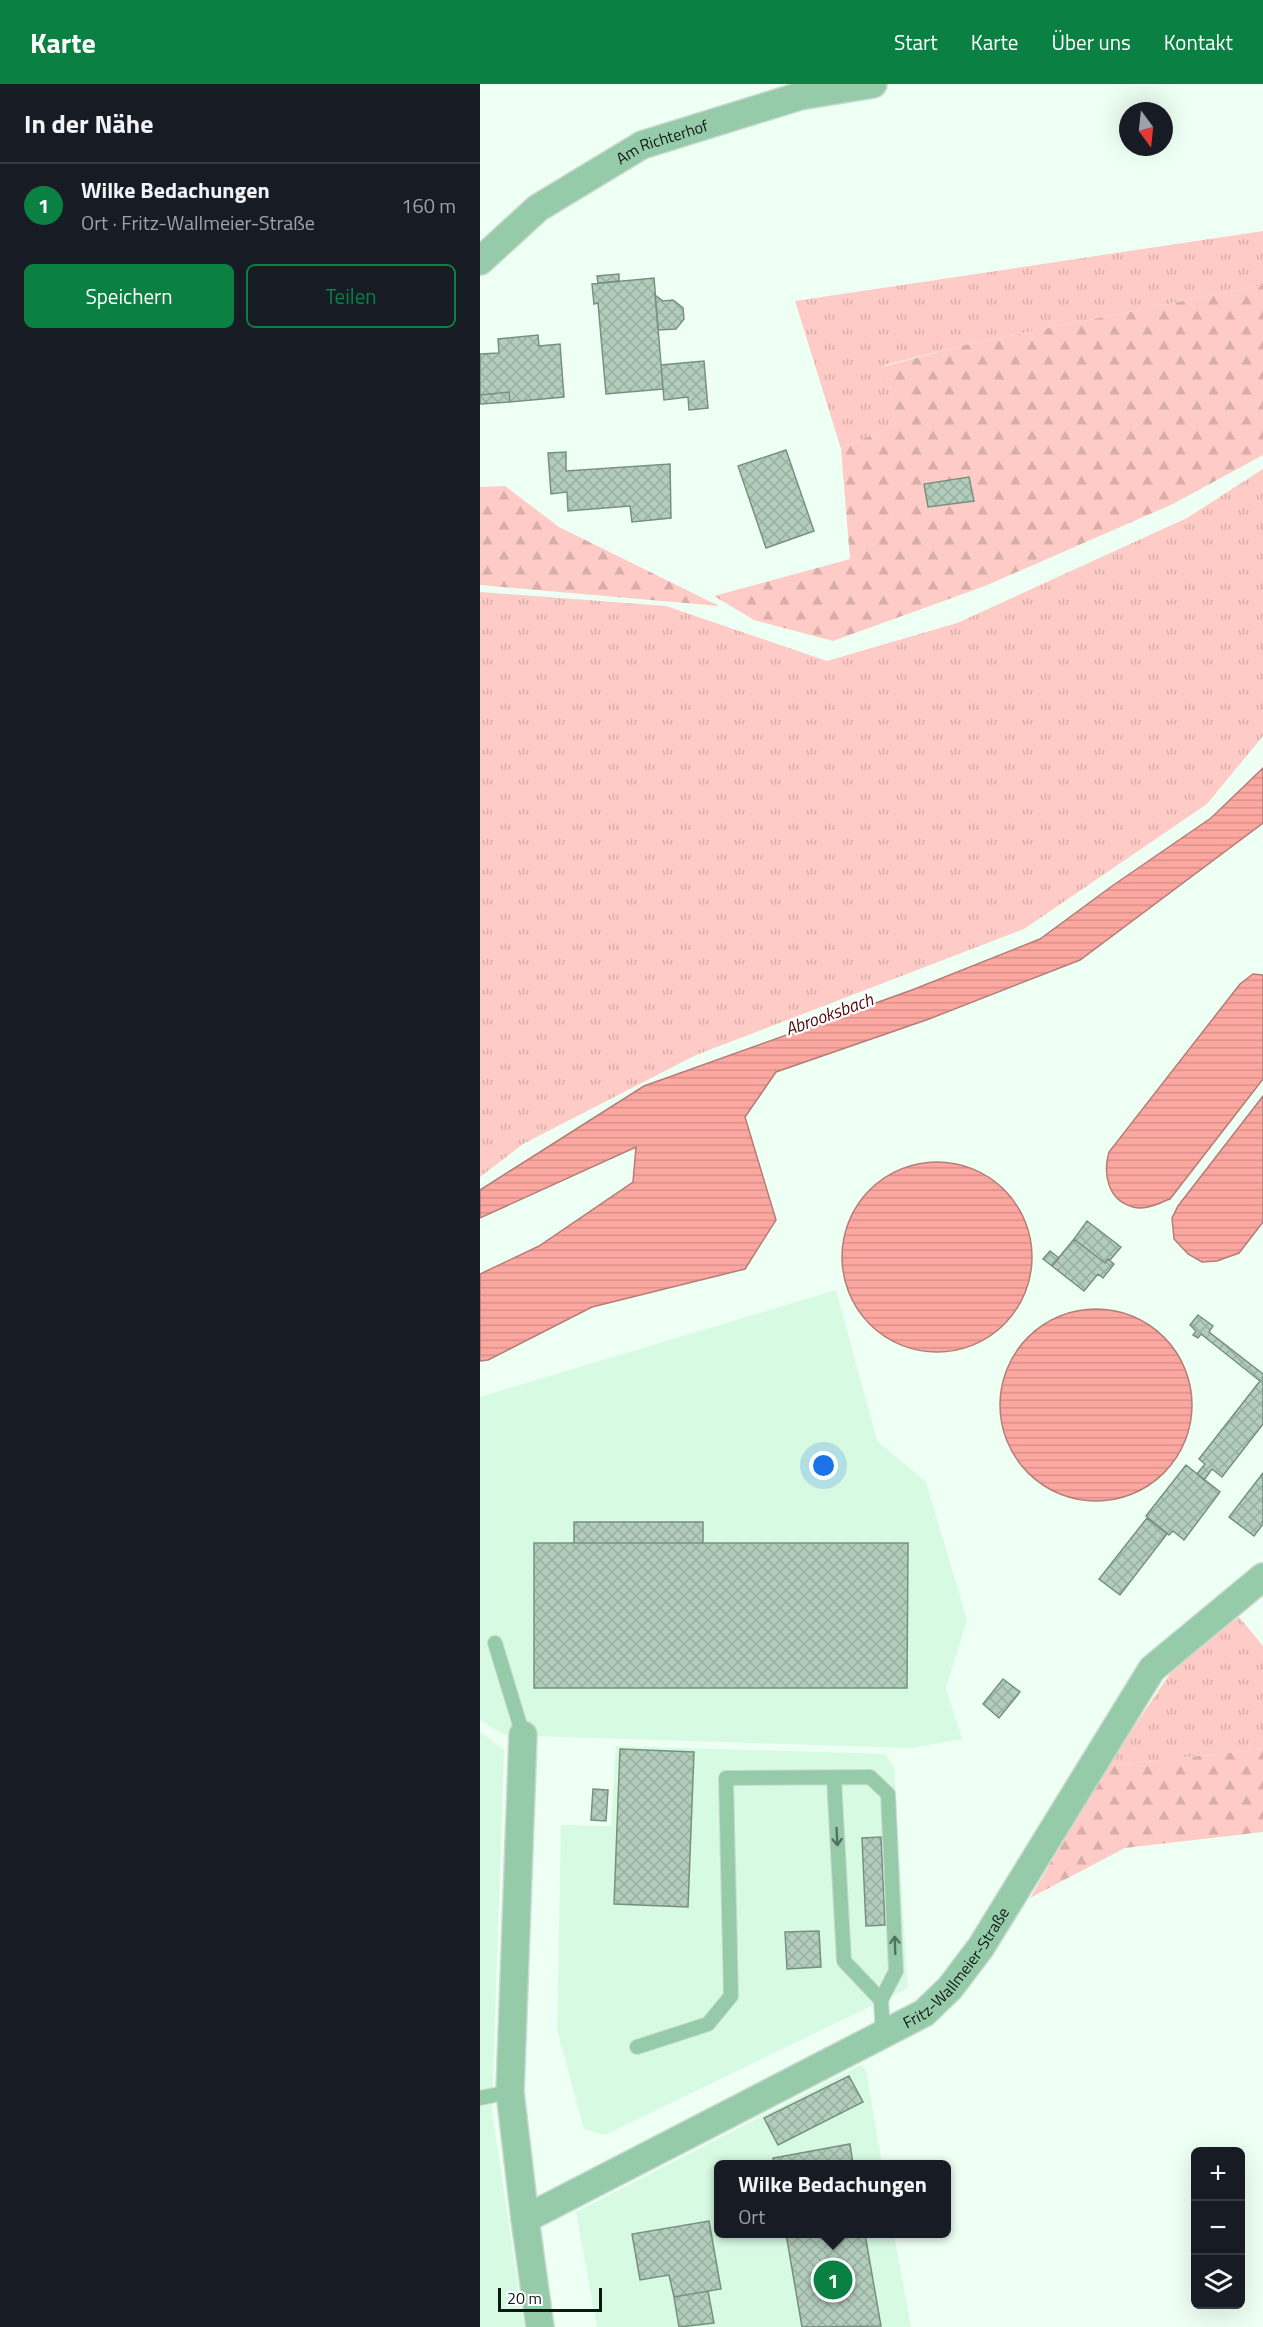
<!DOCTYPE html>
<html lang="de">
<meta charset="utf-8">
<style>
:root{--surface:#171b24;--page:#20242c;--text:#f1f3f6;--muted:#9ea1a6;--line:#363941;--accent:#0b8043}
body{margin:0;font-family:"Titillium Web",sans-serif;background:var(--page);color:var(--text)}
.controls{position:absolute;right:18px;bottom:18px;display:grid;overflow:hidden;border-radius:9px;box-shadow:0 6px 24px #0002}
.controls button{width:54px;height:54px;display:grid;place-items:center;padding:0;border:0;border-bottom:2px solid var(--line);background:var(--surface);color:var(--text);font:30px sans-serif}
.compass{position:absolute;left:639px;top:18px;width:54px;height:54px;border-radius:50%;background:var(--surface);box-shadow:0 6px 24px #0002;rotate:165deg}
.scale{position:absolute;left:18px;bottom:15px;width:104px;box-sizing:border-box;padding-left:6px;border:3px solid #0e1812;border-top:0;font-size:16px;line-height:21px;white-space:nowrap;color:#0e1812;-webkit-text-stroke:4px #fff;paint-order:stroke}
.you{position:absolute;left:344px;top:1382px;width:21px;height:21px;margin:-15px;border:4px solid #fff;border-radius:50%;background:#1a73e8;box-shadow:0 0 0 9px #1a73e833}
.badge{display:grid;place-items:center;width:39px;height:39px;border-radius:50%;background:var(--accent);color:#fff;font-size:20px;font-weight:700}
.pin{position:absolute;translate:-50% -50%;border:3px solid #fff;box-shadow:0 2px 6px #0006}
.popup{position:absolute;left:234px;top:2076px;width:237px;height:78px;box-sizing:border-box;display:grid;place-content:center;border-radius:9px;background:var(--surface);filter:drop-shadow(0 2px 4px #0005);font-size:20px;white-space:nowrap;color:var(--muted)}
.popup b{font-size:22px;color:var(--text)}
.popup::after{content:'';position:absolute;left:50%;top:100%;margin-left:-12px;border:12px solid transparent;border-top-color:var(--surface)}
.list{margin:0;padding:0;list-style:none}
h2{display:flex;justify-content:space-between;align-items:center;height:78px;margin:0;padding:0 24px;font-size:26px}
h2 small{font-size:20px;font-weight:400;color:var(--muted)}
.list li{display:grid;grid-template-columns:39px 1fr auto;gap:18px;align-items:center;box-sizing:border-box;height:84px;padding:0 24px;border-top:2px solid var(--line)}
.list b{display:block;font-size:22px;white-space:nowrap}
.list p{margin:0;font-size:20px;white-space:nowrap;color:var(--muted)}
.list em{font-size:20px;font-style:normal;color:var(--muted)}
.actions{display:flex;gap:12px;padding:18px 24px}
.actions a{flex:1;padding:14px 0;border:2px solid var(--accent);border-radius:9px;text-align:center;font-size:21px;color:var(--accent)}
.actions .main{background:var(--accent);color:#fff}
.icon{flex:none;width:33px;height:33px;fill:none;stroke:currentColor;stroke-width:2;stroke-linecap:round;stroke-linejoin:round}
.map{position:relative;flex:none;width:783px;height:2243px;overflow:hidden}
header{display:flex;align-items:center;gap:36px;box-sizing:border-box;height:84px;padding:0 30px;background:var(--accent);color:#fff}
header strong{font-size:28px}
nav{display:flex;gap:33px;margin-inline-start:auto;font-size:21px}
main{display:flex}
aside{flex:1;background:var(--surface)}
.map>svg:first-child{display:block}
.built{fill:#d7fae3}
.grass{fill:url(#grass-tufts)}
.forest{fill:url(#forest-firs)}
.water{fill:url(#water-rules);stroke:#b57d76;stroke-width:1.5}
.building{fill:url(#building-cross-hatch);stroke:#779181;stroke-width:1.5}
.lines{fill:none;stroke-linecap:round;stroke-linejoin:round}
.lane-casing{stroke:#cadad0;stroke-width:16}
.street-casing{stroke:#cadad0;stroke-width:30}
.lane{stroke:#96cbaa;stroke-width:14}
.street{stroke:#96cbaa;stroke-width:27}
.oneway{stroke:#52725e}
.labels{text-anchor:middle;dominant-baseline:central;stroke-width:4.5;stroke-linejoin:round;paint-order:stroke}
.street-label{font-size:16px;fill:#0e1812;stroke:#fff}
.water-label{font-size:18px;font-style:italic;fill:#540a0d;stroke:#fff}
</style>
<header>
<strong>Karte</strong>
<nav><a>Start</a><a>Karte</a><a>Über uns</a><a>Kontakt</a></nav>
</header>
<main>
<aside>
<h2>In der Nähe<small></small></h2>
<ul class="list">
<li><span class="badge">1</span><div><b>Wilke Bedachungen</b><p>Ort · Fritz-Wallmeier-Straße</p></div><em>160 m</em></li>
</ul>
<div class="actions"><a class="main">Speichern</a><a>Teilen</a></div>
</aside>
<div class="map">
<svg width="783" height="2243" viewBox="0 0 783 2243">
<defs>
<pattern id="grass-tufts" width="24" height="20" patternUnits="userSpaceOnUse" patternTransform="scale(1.5)"><rect width="24" height="20" fill="#fecbc6"/><path d="M3 7l-1-3M5 7V3M7 7l1-3M15 17l-1-3M17 17v-4M19 17l1-3" fill="none" stroke="#d8aea9"/></pattern>
<pattern id="forest-firs" width="22" height="20" patternUnits="userSpaceOnUse" patternTransform="scale(1.5)"><rect width="22" height="20" fill="#fecbc6"/><path d="M5 1l3.5 6h-7zM16 11l3.5 6h-7z" fill="#d8aea9"/></pattern>
<pattern id="water-rules" width="6" height="5" patternUnits="userSpaceOnUse" patternTransform="scale(1.5)"><rect width="6" height="5" fill="#fca8a1"/><path d="M0 2.5h6" fill="none" stroke="#d7908a"/></pattern>
<pattern id="building-cross-hatch" width="8" height="8" patternUnits="userSpaceOnUse" patternTransform="scale(1.5)"><rect width="8" height="8" fill="#b2cdbb"/><path d="M0 0l8 8M0 8l8-8" fill="none" stroke="#98afa0"/></pattern>
</defs>
<rect width="100%" height="100%" fill="#eefff4"/>
<path class="built" d="M 356,1206 L 397,1357 L 446,1398 L 487,1536 L 466,1604 L 482,1655 L 432,1664 L 24,1651 L 0,1636 L 0,1313 Z
M 0,1648 L 24,1666 L 12,2027 L 44,2243 L 0,2243 Z
M 136,1662 L 405,1670 L 414,1684 L 428,1904 L 125,2051 L 104,2045 L 77,1946 L 81,1741 L 131,1742 Z
M 381,1981 L 386,1986 L 402,2080 L 239,2080 L 239,2150 L 414,2150 L 431,2243 L 117,2243 L 96,2128 Z"/>
<path class="grass" d="M 783,147 L 783,201 L 489,260 L 405,281 L 416,340 L 361,365 L 315,217 Z
M 783,385 L 783,652 L 727,720 L 544,845 L 216,971 L 43,1060 L 0,1093 L 0,508 L 186,522 L 347,577 L 477,539 L 707,434 Z
M 759,1533 L 783,1562 L 783,1665 L 627,1682 L 696,1581 Z"/>
<path class="forest" d="M 783,201 L 783,371 L 693,420 L 505,502 L 353,557 L 274,536 L 234,512 L 370,475 L 361,365 L 416,340 L 405,282 L 489,260 Z
M 25,402 L 79,443 L 239,522 L 0,501 L 0,403 Z
M 783,1665 L 783,1748 L 645,1764 L 550,1814 L 627,1682 Z"/>
<path class="water" d="M 783,684 L 783,739 L 600,876 L 449,935 L 296,988 L 265,1033 L 296,1136 L 265,1185 L 112,1223 L 8,1276 L 0,1277 L 0,1190 L 59,1162 L 153,1098 L 156,1063 L 0,1134 L 0,1106 L 164,1002 L 432,906 L 560,855 L 632,802 L 731,734 Z
M 773,890 L 783,891 L 783,995 L 690,1115 C 679,1119 665,1127 653,1123 C 627,1116 623,1089 629,1068 L 760,900 Z
M 783,1012 L 783,1138 L 759,1169 L 737,1177 L 722,1178 L 708,1170 L 694,1155 L 692,1134 L 698,1122 Z
M362 1173a95 95 0 1 1 190 0a95 95 0 1 1-190 0Z
M520 1321a96 96 0 1 1 192 0a96 96 0 1 1-192 0Z"/>
<path class="building" d="M 139,190 L 139,197 L 118,199 L 117,192 Z
M 174,194 L 183,305 L 126,310 L 118,219 L 114,220 L 112,200 Z
M 175,211 L 183,217 L 193,216 L 203,224 L 204,235 L 196,245 L 178,246 Z
M 58,251 L 59,262 L 80,260 L 84,313 L 30,318 L 29,308 L 0,311 L 0,270 L 19,269 L 18,255 Z
M 224,277 L 228,324 L 209,326 L 208,313 L 184,316 L 181,281 Z
M 29,308 L 30,318 L 0,320 L 0,311 Z
M 306,366 L 334,447 L 286,464 L 258,382 Z
M 86,368 L 86,387 L 190,380 L 191,434 L 152,438 L 150,422 L 88,427 L 87,408 L 71,410 L 68,369 Z
M 489,393 L 494,417 L 448,423 L 444,400 Z
M 607,1137 L 641,1163 L 630,1176 L 628,1175 L 625,1179 L 594,1155 Z
M 594,1155 L 625,1179 L 628,1175 L 634,1180 L 623,1194 L 618,1190 L 604,1207 L 572,1182 Z
M 570,1167 L 579,1174 L 572,1182 L 563,1175 Z
M 718,1231 L 733,1242 L 729,1248 L 783,1290 L 783,1340 L 742,1393 L 732,1385 L 724,1396 L 717,1390 L 725,1380 L 719,1375 L 780,1297 L 721,1250 L 718,1254 L 713,1251 L 716,1247 L 710,1241 Z
M 706,1381 L 740,1408 L 704,1456 L 693,1447 L 689,1451 L 666,1432 Z
M 783,1389 L 783,1440 L 774,1452 L 749,1433 Z
M 667,1434 L 687,1450 L 640,1511 L 619,1495 Z
M 94,1438 L 223,1438 L 223,1459 L 94,1459 Z
M 54,1459 L 428,1459 L 427,1604 L 54,1604 Z
M 523,1595 L 540,1608 L 519,1634 L 503,1620 Z
M 140,1665 L 214,1668 L 208,1823 L 134,1820 Z
M 113,1705 L 128,1706 L 126,1737 L 111,1736 Z
M 401,1753 L 405,1841 L 386,1842 L 382,1754 Z
M 339,1847 L 341,1883 L 307,1885 L 305,1848 Z
M 369,1992 L 383,2018 L 298,2061 L 284,2034 Z
M 370,2060 L 373,2080 L 294,2080 L 293,2074 Z
M 229,2137 L 241,2205 L 194,2213 L 189,2191 L 160,2196 L 152,2150 Z
M 306,2150 L 385,2150 L 401,2242 L 322,2243 Z
M 228,2207 L 234,2239 L 199,2243 L 194,2213 Z"/>
<g class="lines">
<g class="lane-casing">
<path id="lane" d="M 15,1559 L 43,1651
M 354,1695 L 364,1877 L 401,1916
M 157,1963 L 228,1940 L 251,1912 L 246,1694 L 390,1693 L 408,1710 L 416,1887 L 401,1916 L 403,1951
M 0,2014 L 30,2008"/>
</g>
<g class="street-casing">
<g id="street">
<path id="s1" d="M 0,177 L 58,124 L 162,61 L 320,12 L 393,0"/>
<path d="M 43,1651 L 30,2008 L 45,2135 L 60,2243"/>
<path id="s2" d="M 45,2135 L 444,1929 L 470,1904 L 501,1863 L 672,1585 L 783,1493"/>
</g>
</g>
<use href="#lane" class="lane"/>
<use href="#street" class="street"/>
</g>
<defs><path id="oneway-shaft" d="M-6 0H5M1.5-3L5.5 0L1.5 3" fill="none" stroke-width="1.6" stroke-linecap="round" stroke-linejoin="round" transform="scale(1.5)"/></defs>
<g class="oneway">
<use href="#oneway-shaft" transform="translate(357 1753) rotate(87)"/>
<use href="#oneway-shaft" transform="translate(415 1861) rotate(-92)"/>
</g>
<g class="labels">
<g class="street-label">
<text stroke="none"><textPath href="#s1" startOffset="220">Am Richterhof</textPath></text>
<text stroke="none"><textPath href="#s2" startOffset="504">Fritz-Wallmeier-Straße</textPath></text>
</g>
<g class="water-label">
<text transform="translate(349 930) rotate(-20)">Abrooksbach</text>
</g>
</g>
</svg>
<div class="controls">
<button>+</button>
<button>−</button>
<button><svg class="icon" aria-label="layers" viewBox="0 0 24 24"><path d="M12 4l9 5-9 5-9-5zM3 14l9 5 9-5"/></svg></button>
</div>
<svg class="compass" viewBox="-18 -18 36 36"><path d="M0-13l5 13h-10z" fill="#e53935"/><path d="M0 13l5-13h-10z" fill="#9ea1a6"/></svg>
<div class="scale">20 m</div>
<div class="you"></div>
<div class="pin badge" style="left:353px;top:2196px">1</div>
<div class="popup"><b>Wilke Bedachungen</b>Ort</div>
</div>
</main>
